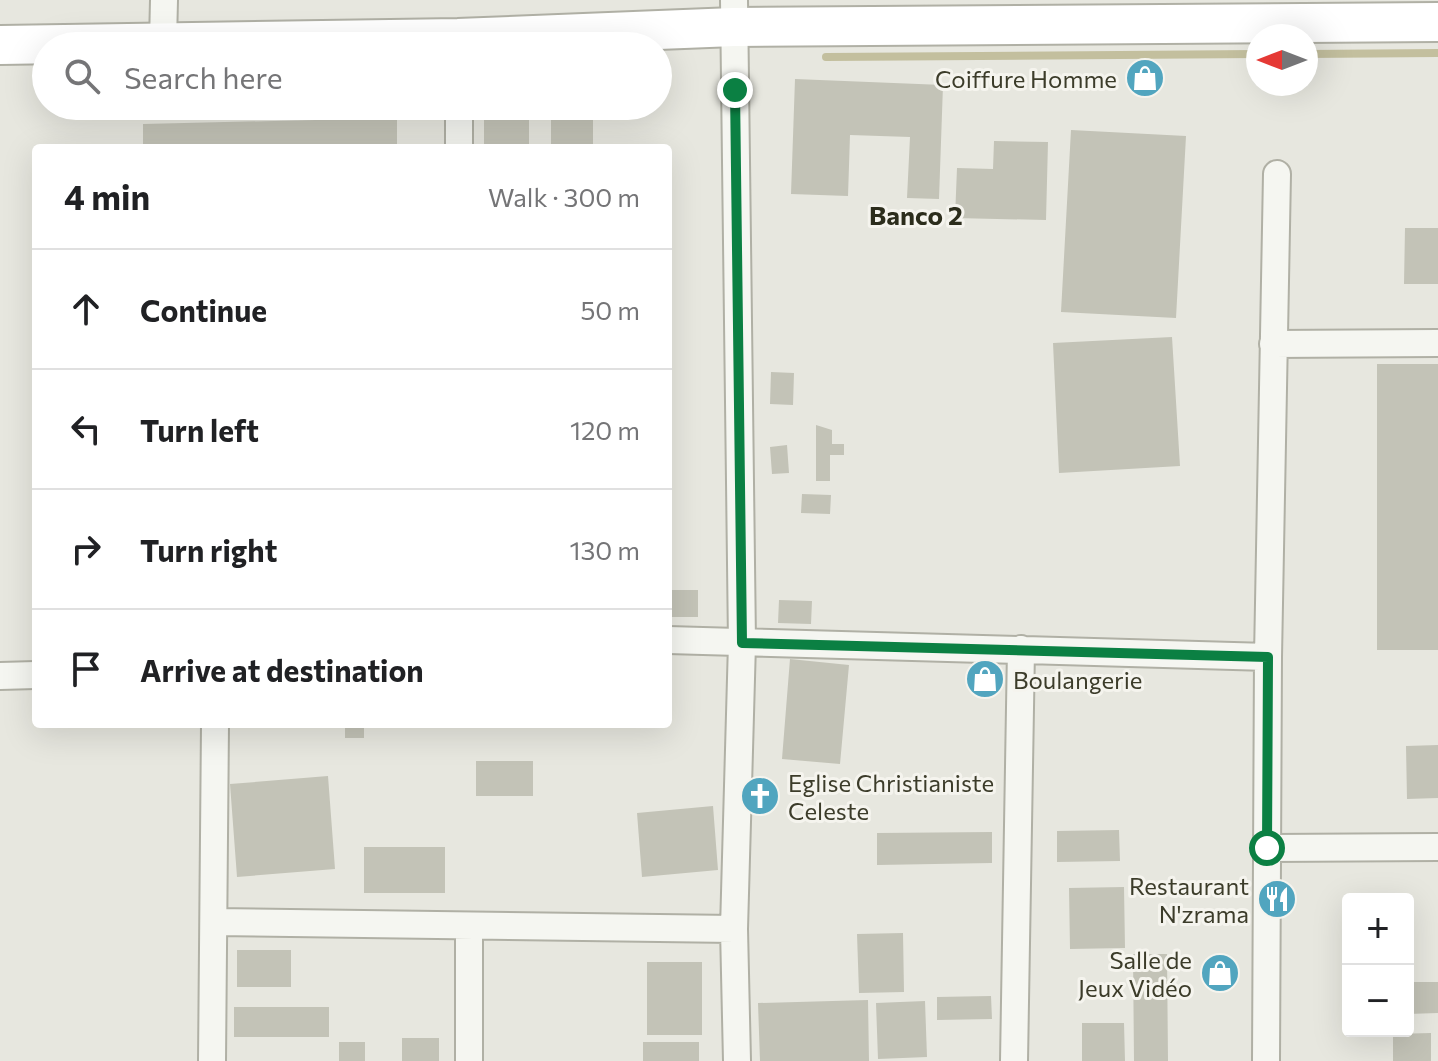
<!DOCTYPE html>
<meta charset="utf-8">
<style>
:root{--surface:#fff;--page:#f2f2f2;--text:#202124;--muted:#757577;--line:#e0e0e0}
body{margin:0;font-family:Commissioner,sans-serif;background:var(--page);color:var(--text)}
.controls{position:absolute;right:24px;bottom:24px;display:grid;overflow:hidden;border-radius:8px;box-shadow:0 8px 32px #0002}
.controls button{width:72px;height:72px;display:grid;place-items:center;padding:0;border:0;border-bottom:2px solid var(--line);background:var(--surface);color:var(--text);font:40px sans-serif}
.compass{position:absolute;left:1246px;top:24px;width:72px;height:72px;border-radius:50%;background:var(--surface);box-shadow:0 8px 32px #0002;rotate:270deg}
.stop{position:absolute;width:24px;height:24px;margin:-18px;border:6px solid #0b8043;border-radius:50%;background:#fff}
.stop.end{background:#0b8043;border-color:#fff;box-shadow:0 2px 8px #0008}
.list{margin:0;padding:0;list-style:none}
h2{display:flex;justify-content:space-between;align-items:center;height:104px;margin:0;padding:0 32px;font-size:34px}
h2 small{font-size:26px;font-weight:400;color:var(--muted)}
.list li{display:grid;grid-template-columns:52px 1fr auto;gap:24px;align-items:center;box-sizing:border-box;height:120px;padding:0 32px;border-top:2px solid var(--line)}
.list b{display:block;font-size:30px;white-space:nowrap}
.list em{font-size:26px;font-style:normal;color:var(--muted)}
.icon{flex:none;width:44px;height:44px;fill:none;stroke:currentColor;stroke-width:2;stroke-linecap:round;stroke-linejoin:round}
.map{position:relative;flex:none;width:1438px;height:1061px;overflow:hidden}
.search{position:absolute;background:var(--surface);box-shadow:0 8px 32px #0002;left:32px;top:32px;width:640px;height:88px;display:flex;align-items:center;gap:20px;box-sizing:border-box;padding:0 28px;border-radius:44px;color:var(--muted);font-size:30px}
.panel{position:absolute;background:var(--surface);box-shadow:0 8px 32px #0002;left:32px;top:144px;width:640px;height:584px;border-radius:8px}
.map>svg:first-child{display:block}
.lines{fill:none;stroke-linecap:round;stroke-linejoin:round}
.stream{stroke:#c3bf9e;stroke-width:8}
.building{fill:#c3c3b7}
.street-casing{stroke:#b0b0a5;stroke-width:30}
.secondary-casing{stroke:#b0b0a5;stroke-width:42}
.street{stroke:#f5f6f1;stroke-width:26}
.secondary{stroke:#fff;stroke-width:38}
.route{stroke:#0b8043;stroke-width:10}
.labels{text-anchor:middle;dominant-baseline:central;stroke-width:6;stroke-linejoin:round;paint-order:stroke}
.poi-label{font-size:24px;fill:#3c3c2a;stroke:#f5f4ee;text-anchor:end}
.neighbourhood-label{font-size:26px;font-weight:bold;fill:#2c2d1c;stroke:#f5f4ee}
</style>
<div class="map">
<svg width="1438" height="1061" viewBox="0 0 1438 1061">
<rect width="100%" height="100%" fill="#e7e7df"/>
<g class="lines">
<path class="stream" d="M 1306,54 L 1438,53
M 826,57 L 1258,54"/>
</g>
<path class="building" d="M 795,79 L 943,85 L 939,199 L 907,198 L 910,137 L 850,135 L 848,196 L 791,194 Z
M 484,106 L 529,106 L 529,148 L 484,148 Z
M 551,106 L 593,106 L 593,148 L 551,148 Z
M 397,118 L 397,148 L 143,148 L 143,124 Z
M 1071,130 L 1186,136 L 1176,318 L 1061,312 Z
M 994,141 L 1048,142 L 1046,220 L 955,218 L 957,168 L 993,169 Z
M 1405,228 L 1438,228 L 1438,284 L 1404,284 Z
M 1172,337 L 1180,466 L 1059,473 L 1053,343 Z
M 1377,364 L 1438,364 L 1438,650 L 1377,650 Z
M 771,372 L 794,373 L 793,405 L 770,404 Z
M 816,425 L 832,430 L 832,444 L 844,444 L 844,455 L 830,455 L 830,481 L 816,481 Z
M 787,445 L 789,473 L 772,474 L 770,447 Z
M 802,494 L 831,495 L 830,514 L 801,513 Z
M 668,590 L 698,590 L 698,617 L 668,617 Z
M 779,600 L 812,601 L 811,624 L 778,623 Z
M 790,659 L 849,665 L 840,764 L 782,759 Z
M 345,724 L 364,724 L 364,738 L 345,738 Z
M 1438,745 L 1438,798 L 1407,799 L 1406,746 Z
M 476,761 L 533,761 L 533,796 L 476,796 Z
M 328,776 L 335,869 L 237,877 L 230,784 Z
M 713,806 L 718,870 L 642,877 L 637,813 Z
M 1119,830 L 1120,861 L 1057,862 L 1057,831 Z
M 992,832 L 992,863 L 877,865 L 877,833 Z
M 364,847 L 445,847 L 445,893 L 364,893 Z
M 1124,887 L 1125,948 L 1070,949 L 1069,888 Z
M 903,933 L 904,992 L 859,993 L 857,934 Z
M 237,950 L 291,950 L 291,987 L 237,987 Z
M 1133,954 L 1167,954 L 1168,1061 L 1134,1061 Z
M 647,962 L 702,962 L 702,1035 L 647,1035 Z
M 1408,982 L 1438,982 L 1438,1013 L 1408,1014 Z
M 991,996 L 992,1019 L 937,1020 L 937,997 Z
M 868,1000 L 869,1061 L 760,1061 L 758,1003 Z
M 925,1001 L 927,1057 L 878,1059 L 876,1003 Z
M 234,1007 L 329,1007 L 329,1037 L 234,1037 Z
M 1082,1023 L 1124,1023 L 1125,1061 L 1082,1061 Z
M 1431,1033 L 1431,1061 L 1393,1061 L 1393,1034 Z
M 402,1038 L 439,1038 L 439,1061 L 402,1061 Z
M 339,1042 L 365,1042 L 365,1061 L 339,1061 Z
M 643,1042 L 699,1042 L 699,1061 L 643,1061 Z"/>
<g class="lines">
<g class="street-casing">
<path id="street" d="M 734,0 L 742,643 L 734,929 L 737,1061
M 163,42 L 164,0
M 459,106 L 459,148
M 1273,344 L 1438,343
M 668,640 L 1268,657
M 0,676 L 36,675
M 1267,848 L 1438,847
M 214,922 L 734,929
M 469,926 L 469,1061
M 212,1061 L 215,724
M 1014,1061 L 1021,649
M 1266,1061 L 1268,657 L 1277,174"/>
</g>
<g class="secondary-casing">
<path id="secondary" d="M 0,45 L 458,38 L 734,27 L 1438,22"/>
</g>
<use href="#street" class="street"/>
<use href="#secondary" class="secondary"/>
</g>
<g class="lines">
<path class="route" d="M 735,90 L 742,643 L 1268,657 L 1267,848"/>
</g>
<defs>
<g id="shop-disc" transform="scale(2)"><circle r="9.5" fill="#51a5bf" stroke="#f5f4ee"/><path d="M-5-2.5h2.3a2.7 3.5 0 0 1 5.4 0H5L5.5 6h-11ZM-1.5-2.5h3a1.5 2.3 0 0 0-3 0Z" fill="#fff"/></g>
<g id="church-disc" transform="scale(2)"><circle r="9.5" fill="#51a5bf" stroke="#f5f4ee"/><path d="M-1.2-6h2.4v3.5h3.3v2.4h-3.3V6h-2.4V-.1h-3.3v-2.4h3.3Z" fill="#fff"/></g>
<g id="restaurant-disc" transform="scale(2)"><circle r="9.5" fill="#51a5bf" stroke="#f5f4ee"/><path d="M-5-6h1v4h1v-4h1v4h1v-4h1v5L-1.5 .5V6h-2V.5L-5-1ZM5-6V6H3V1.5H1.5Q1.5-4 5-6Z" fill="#fff"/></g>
</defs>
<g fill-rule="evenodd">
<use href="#shop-disc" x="1145" y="78"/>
<use href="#shop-disc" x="985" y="679"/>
<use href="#church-disc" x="760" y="796"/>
<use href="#restaurant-disc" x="1277" y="899"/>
<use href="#shop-disc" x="1220" y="973"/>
</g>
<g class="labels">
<g class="poi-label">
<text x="1117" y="78">Coiffure Homme</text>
<text x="1013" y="679" text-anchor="start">Boulangerie</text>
<text x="788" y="782" text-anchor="start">Eglise Christianiste<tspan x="788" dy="28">Celeste</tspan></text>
<text x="1249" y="885">Restaurant<tspan x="1249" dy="28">N'zrama</tspan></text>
<text x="1192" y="959">Salle de<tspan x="1192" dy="28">Jeux Vidéo</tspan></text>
</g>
<g class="neighbourhood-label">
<text x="916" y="214">Banco 2</text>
</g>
</g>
</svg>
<div class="controls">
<button>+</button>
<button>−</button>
</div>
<svg class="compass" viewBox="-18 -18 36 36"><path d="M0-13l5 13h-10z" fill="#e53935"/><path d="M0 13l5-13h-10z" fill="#757577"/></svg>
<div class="stop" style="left:1267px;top:848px"></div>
<div class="stop end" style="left:735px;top:90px"></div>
<div class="search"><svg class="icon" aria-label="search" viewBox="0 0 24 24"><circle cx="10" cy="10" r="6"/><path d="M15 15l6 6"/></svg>Search here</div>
<section class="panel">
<h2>4 min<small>Walk · 300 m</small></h2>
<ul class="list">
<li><svg class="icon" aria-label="ahead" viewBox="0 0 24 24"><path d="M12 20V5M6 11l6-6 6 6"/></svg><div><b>Continue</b></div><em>50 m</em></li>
<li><svg class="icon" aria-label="left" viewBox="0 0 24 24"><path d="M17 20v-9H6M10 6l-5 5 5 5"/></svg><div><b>Turn left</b></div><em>120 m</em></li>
<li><svg class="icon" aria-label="right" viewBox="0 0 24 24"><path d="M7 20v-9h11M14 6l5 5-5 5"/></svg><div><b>Turn right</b></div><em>130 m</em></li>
<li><svg class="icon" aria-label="arrive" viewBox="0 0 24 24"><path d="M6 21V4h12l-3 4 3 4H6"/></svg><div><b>Arrive at destination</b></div></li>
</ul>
</section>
</div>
